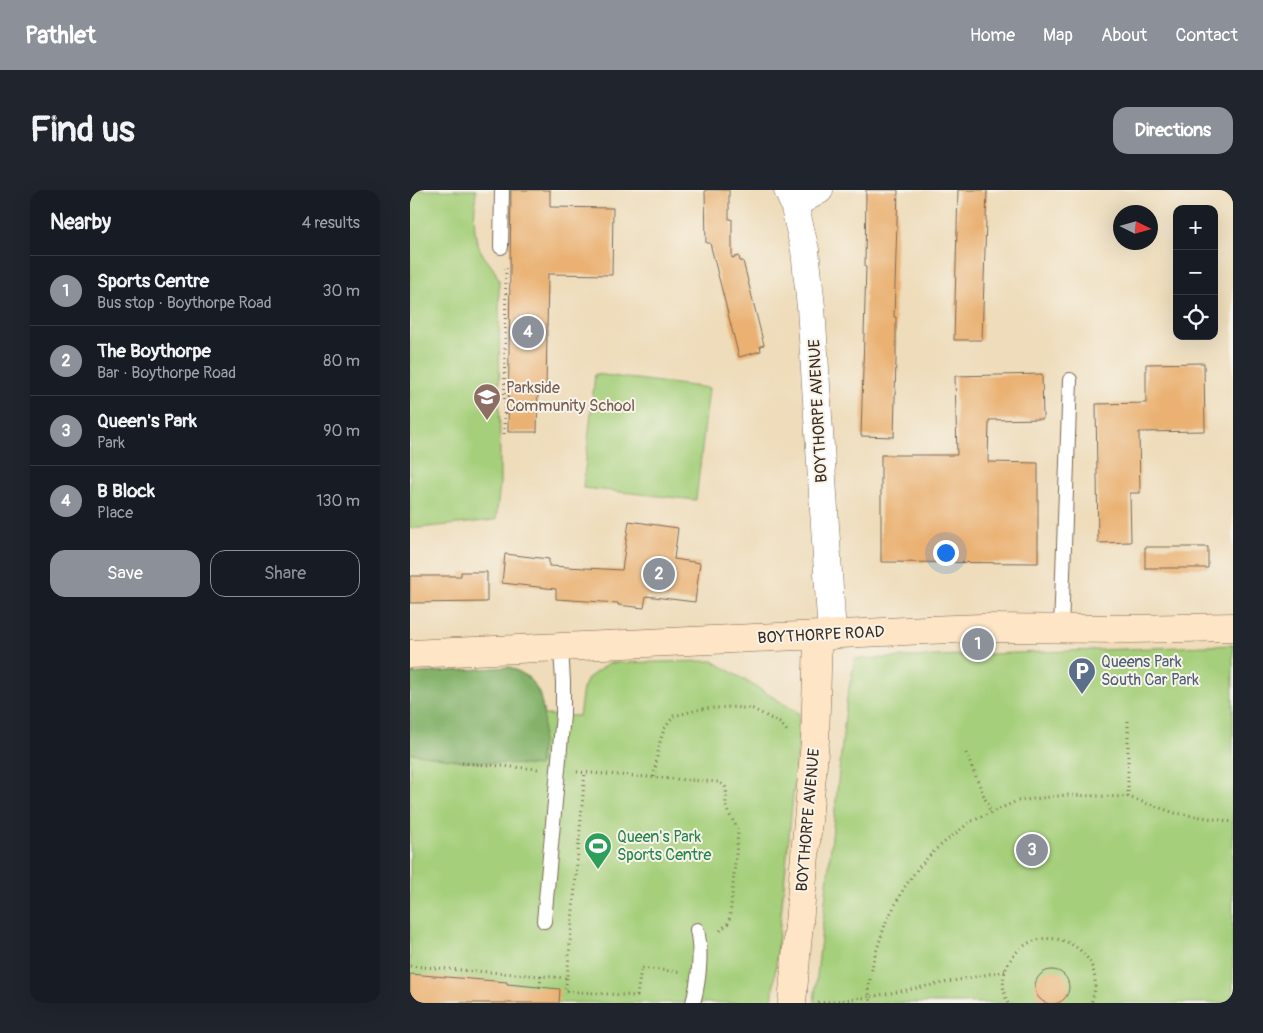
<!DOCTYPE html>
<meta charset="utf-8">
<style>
:root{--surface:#171b24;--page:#20242c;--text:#f1f3f6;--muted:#9ea1a6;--line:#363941;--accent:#8c9099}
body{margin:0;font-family:Pangolin,sans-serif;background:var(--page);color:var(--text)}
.controls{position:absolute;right:15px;top:15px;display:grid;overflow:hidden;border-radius:10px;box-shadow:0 5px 20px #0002}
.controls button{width:45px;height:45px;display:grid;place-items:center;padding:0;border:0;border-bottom:1px solid var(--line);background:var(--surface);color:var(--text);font:25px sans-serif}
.compass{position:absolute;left:703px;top:15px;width:45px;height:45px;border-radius:50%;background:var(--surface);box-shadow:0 5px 20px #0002;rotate:95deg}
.you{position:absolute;left:535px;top:362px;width:18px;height:18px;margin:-12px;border:4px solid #fff;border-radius:50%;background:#1a73e8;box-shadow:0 0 0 8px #1a73e833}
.badge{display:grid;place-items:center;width:32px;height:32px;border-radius:50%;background:var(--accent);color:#fff;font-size:16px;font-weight:700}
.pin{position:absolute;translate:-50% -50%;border:2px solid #fff;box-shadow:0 1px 5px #0006}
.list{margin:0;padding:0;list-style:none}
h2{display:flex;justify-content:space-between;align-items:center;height:65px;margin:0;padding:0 20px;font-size:21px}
h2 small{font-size:16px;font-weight:400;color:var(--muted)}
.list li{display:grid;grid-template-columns:32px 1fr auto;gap:15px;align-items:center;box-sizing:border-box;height:70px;padding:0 20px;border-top:1px solid var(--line)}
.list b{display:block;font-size:19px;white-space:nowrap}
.list p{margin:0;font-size:16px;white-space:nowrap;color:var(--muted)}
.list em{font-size:16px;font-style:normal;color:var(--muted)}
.actions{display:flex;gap:10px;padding:15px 20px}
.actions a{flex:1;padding:11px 0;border:1px solid var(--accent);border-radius:15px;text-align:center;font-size:18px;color:var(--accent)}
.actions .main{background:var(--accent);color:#fff}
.icon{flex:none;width:28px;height:28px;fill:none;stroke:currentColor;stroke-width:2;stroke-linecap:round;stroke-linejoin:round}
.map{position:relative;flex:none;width:823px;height:813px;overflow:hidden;border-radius:15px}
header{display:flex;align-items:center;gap:30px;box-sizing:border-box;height:70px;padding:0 25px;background:var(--accent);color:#fff}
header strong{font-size:24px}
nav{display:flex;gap:28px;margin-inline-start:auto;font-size:18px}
.intro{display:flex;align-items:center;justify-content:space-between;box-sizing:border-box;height:120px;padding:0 30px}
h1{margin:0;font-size:35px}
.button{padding:12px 22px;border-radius:15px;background:var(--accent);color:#fff;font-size:18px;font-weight:700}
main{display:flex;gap:30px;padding:0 30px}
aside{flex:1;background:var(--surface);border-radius:15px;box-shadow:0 5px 20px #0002}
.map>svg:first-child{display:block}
.green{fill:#a5cf7a;stroke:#707c4c}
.forest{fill:#84b26a;stroke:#606e44}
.building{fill:#eab172}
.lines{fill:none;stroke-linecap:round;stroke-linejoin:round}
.lane-casing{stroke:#7a6855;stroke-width:16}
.street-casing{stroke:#7a6855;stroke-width:29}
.secondary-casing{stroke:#7a6855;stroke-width:29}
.path{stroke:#7a6855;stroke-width:3;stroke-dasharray:1 4;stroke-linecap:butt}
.lane{stroke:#fff;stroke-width:14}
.street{stroke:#fff;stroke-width:28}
.secondary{stroke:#fde5c5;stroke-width:28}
.labels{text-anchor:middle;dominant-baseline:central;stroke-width:4;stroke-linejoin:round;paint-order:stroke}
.education-label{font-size:16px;fill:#785e54;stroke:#f7f3e8;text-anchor:start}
.street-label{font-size:16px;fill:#3b2a1e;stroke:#f7f3e8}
.service-label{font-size:16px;fill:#4e5e75;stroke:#f7f3e8;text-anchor:start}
.leisure-label{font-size:16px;fill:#27864d;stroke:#f7f3e8;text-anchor:start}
</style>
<header>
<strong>Pathlet</strong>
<nav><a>Home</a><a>Map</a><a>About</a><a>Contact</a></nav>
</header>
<div class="intro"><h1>Find us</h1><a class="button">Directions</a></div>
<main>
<aside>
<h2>Nearby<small>4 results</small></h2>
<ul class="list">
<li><span class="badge">1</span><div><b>Sports Centre</b><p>Bus stop · Boythorpe Road</p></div><em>30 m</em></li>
<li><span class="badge">2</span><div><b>The Boythorpe</b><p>Bar · Boythorpe Road</p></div><em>80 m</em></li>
<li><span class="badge">3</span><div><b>Queen's Park</b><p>Park</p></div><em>90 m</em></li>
<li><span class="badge">4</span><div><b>B Block</b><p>Place</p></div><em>130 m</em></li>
</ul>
<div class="actions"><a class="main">Save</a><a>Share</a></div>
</aside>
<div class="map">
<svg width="823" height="813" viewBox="0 0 823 813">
<rect width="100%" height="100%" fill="#f7f3e8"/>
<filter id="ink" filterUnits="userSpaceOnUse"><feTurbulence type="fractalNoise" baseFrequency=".02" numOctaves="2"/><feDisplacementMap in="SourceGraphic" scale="10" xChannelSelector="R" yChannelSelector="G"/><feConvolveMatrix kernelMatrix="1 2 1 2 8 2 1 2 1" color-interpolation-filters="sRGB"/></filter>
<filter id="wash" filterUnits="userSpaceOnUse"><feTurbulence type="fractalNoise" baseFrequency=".0096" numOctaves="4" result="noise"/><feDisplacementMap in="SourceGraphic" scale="20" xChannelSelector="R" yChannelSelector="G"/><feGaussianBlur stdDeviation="1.12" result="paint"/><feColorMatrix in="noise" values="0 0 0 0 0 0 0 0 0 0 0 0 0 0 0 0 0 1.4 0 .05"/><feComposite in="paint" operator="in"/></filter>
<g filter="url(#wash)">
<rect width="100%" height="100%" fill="#eedcba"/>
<path class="green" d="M 0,0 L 66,0 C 65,20 61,45 72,63 C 78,73 84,77 89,90 L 90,294 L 86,330 L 0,339 Z
M 185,184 L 299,198 L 286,310 L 173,298 Z
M 823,455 L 823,813 L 404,813 L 437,508 L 445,469 Z
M 303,471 L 389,523 L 389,548 L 362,813 L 0,813 L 0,484 L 100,477 L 117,486 L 129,502 L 134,525 L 169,526 L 173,499 L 178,488 L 199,473 Z"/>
<path class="forest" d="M 100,477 C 105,480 113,483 117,487 C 142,510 132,547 129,576 L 52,571 L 0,563 L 0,484 Z"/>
<g id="blocks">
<path class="building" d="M 101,0 L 140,0 L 140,17 L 203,18 L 202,85 L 138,84 L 136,200 L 128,200 L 127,242 L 98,242 Z
M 295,0 L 319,0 L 319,29 L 322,29 L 322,68 L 329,66 L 330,71 L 333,71 L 354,155 L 350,156 L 351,161 L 329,167 L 300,53 L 296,53 Z
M 456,0 L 488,0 L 484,127 L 486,127 L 486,169 L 484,247 L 451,246 L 456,77 L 455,77 Z
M 548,0 L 577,0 L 572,150 L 544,150 Z
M 794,173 L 795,241 L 729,242 L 730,303 L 720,303 L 721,352 L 688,353 L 686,214 L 736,213 L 736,174 Z
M 632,184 L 633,229 L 579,230 L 578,272 L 628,273 L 628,373 L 471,372 L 471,265 L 547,265 L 545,186 Z
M 219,331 L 268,338 L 264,369 L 290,373 L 285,412 L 236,406 L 234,418 L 208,415 L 208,413 L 146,409 L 146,399 L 92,393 L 95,364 L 139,369 L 139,376 L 212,380 Z
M 735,357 L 798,357 L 798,378 L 735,378 Z
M 51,382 L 77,382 L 77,412 L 0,413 L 0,386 L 51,386 Z
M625 797a17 17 0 1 1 34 0a17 17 0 1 1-34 0Z
M 0,784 L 97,792 L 97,794 L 150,799 L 149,813 L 0,813 Z"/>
</g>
</g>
<g filter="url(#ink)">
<use href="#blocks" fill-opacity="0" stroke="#7a6855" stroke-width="1"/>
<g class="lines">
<g class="lane-casing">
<path id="lane" d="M 91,57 L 92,0
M 651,439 L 660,190
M 134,731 L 153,525 L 153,492 L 151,458
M 283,813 C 289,791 292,762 287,740"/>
</g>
<g class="street-casing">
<path id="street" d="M 378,0 L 384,14 L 395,60 L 401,117 L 422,445
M 384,14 L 409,0"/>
</g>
<g class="secondary-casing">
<path id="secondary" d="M 0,464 L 516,440 L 572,438 L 721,439 L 823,437
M 382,813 L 405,551 L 408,446"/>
</g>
<path class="path" d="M 94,244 L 96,75
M 556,563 L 581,623
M 52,573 L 129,579
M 167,582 L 308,592 L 315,596 C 318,603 315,609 316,616 C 318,627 327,632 328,643 L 320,726 L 318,733 L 308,743
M 244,587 L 249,555 L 254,539 L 264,526 L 291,519 L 321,517 L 343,519 L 370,533 L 379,543
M 718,607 L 718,528
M 0,776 L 157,788 L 175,582
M 595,781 L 460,807 L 458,800 L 464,768 L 476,732 L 494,698 L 508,678 L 526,659 L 560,632 L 607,611 L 656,605 L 718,607 L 765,623 L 823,632
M 157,788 L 155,801 L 227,806 L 231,778 L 271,782
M 130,797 L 131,786
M 408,813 L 460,807 L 461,813
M 598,813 C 592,802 592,787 597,776 C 624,721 704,756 681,813"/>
<use href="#lane" class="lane"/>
<use href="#street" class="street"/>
<use href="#secondary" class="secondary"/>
</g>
</g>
<defs>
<g id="school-pin" transform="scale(1.4375)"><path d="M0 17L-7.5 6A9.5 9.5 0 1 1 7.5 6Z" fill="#8d6e63" stroke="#f7f3e8"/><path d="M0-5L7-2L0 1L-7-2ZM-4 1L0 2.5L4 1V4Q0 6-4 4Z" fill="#fff"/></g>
<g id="parking-pin" transform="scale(1.4375)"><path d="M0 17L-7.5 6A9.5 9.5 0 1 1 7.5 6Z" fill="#5c6f8a" stroke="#f7f3e8"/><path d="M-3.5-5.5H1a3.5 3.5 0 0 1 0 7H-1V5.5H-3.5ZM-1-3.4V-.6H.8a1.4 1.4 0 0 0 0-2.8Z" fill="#fff"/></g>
<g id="stadium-pin" transform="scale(1.4375)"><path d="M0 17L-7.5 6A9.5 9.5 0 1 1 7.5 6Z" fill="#2e9e5b" stroke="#f7f3e8"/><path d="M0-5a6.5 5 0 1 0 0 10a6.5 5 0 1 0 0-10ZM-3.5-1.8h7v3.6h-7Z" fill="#fff"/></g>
</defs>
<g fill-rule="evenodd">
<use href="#school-pin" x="77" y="207"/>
<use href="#parking-pin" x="672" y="481"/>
<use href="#stadium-pin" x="188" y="656"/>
</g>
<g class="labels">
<g class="education-label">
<text x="96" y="198">Parkside<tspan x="96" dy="18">Community School</tspan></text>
</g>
<g class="street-label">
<text transform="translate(408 221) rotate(-93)">BOYTHORPE AVENUE</text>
<text transform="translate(411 445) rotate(-3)">BOYTHORPE ROAD</text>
<text transform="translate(398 630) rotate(-85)">BOYTHORPE AVENUE</text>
</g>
<g class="service-label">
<text x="691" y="472">Queens Park<tspan x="691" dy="18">South Car Park</tspan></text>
</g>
<g class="leisure-label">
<text x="207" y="647">Queen's Park<tspan x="207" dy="18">Sports Centre</tspan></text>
</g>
</g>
</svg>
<div class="controls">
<button>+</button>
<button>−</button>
<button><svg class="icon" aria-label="locate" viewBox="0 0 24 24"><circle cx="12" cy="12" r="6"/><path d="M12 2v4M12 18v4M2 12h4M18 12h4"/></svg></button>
</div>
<svg class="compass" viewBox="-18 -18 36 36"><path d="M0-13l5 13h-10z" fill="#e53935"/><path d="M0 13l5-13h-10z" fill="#9ea1a6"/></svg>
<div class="you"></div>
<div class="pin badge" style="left:568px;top:454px">1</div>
<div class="pin badge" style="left:249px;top:384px">2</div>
<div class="pin badge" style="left:622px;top:660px">3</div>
<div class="pin badge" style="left:118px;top:142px">4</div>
</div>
</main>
